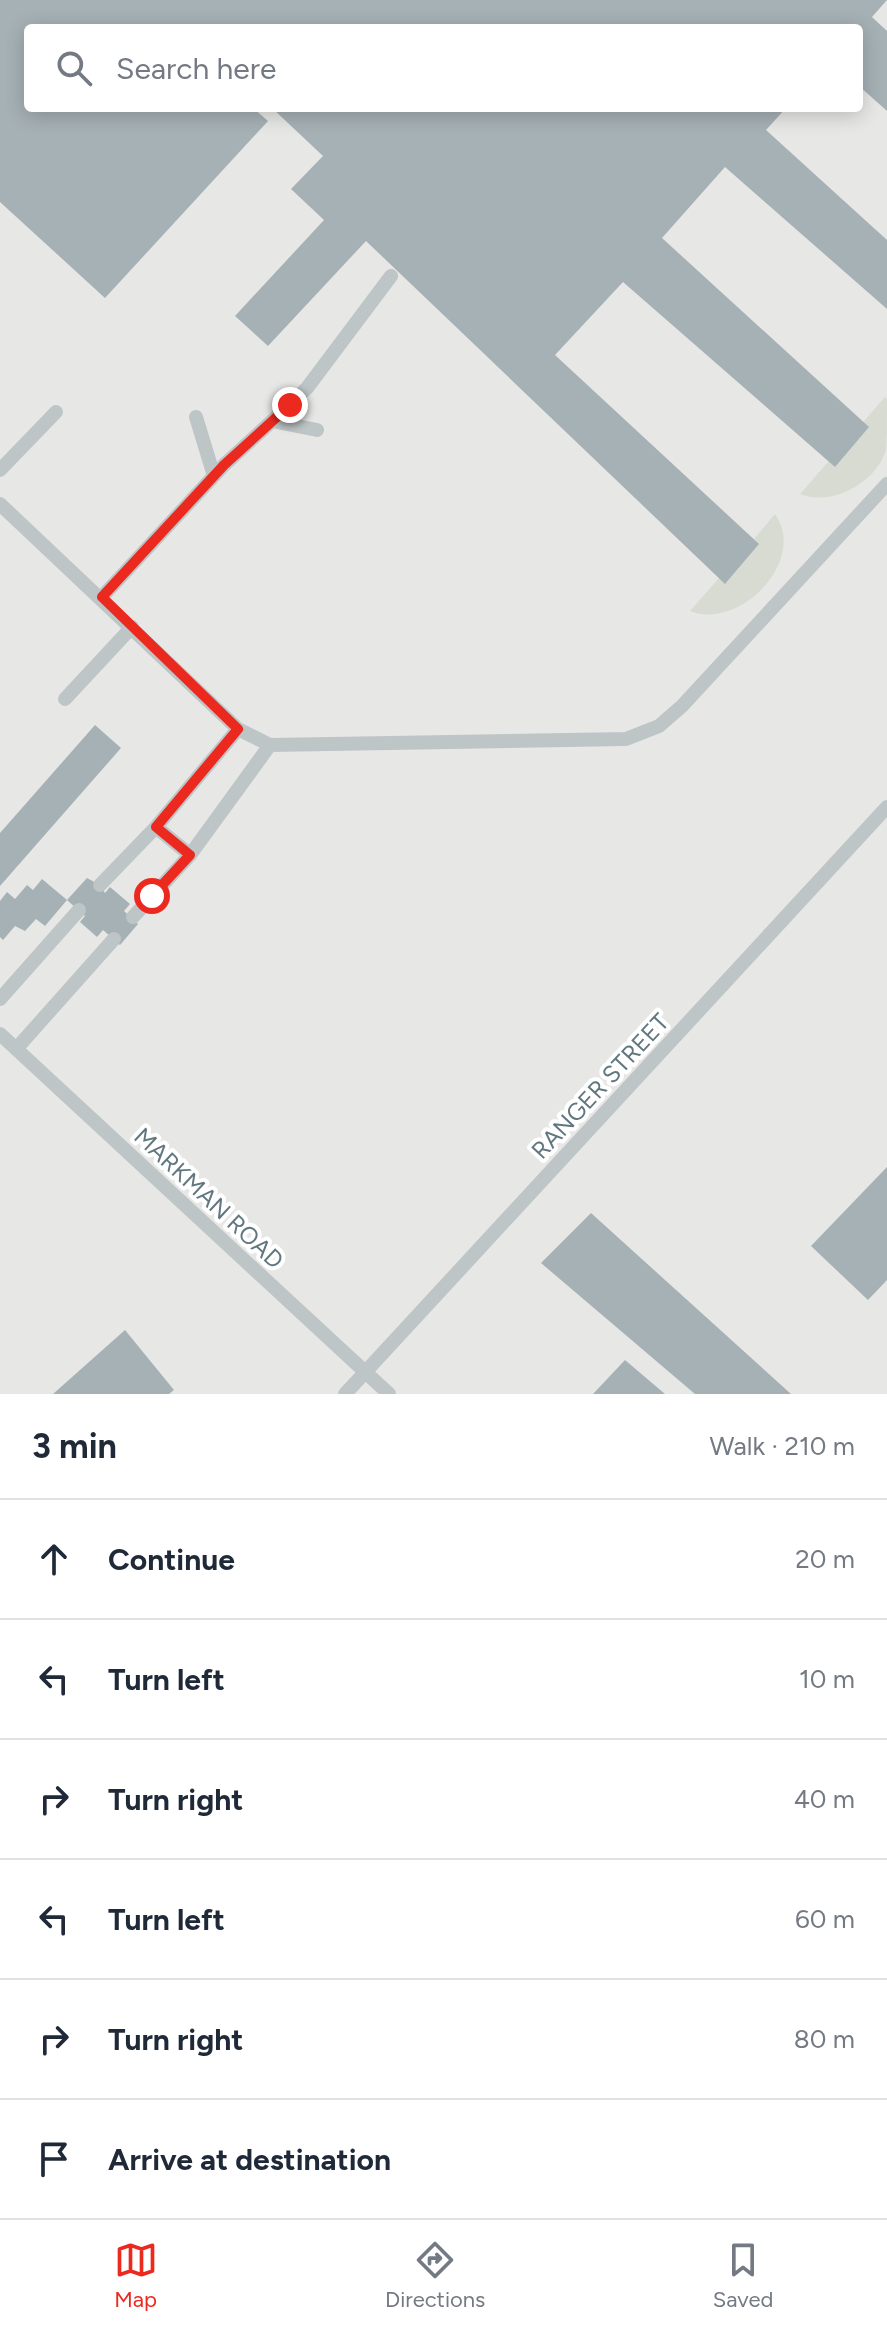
<!DOCTYPE html>
<meta charset="utf-8">
<style>
:root{--surface:#fff;--page:#f2f2f3;--text:#1f2937;--muted:#747a83;--line:#e0e1e3;--accent:#eb291e}
body{margin:0;font-family:Figtree,sans-serif;background:var(--page);color:var(--text)}
.stop{position:absolute;width:24px;height:24px;margin:-18px;border:6px solid #eb291e;border-radius:50%;background:#fff}
.stop.end{background:#eb291e;border-color:#fff;box-shadow:0 2px 8px #0008}
.list{margin:0;padding:0;list-style:none}
h2{display:flex;justify-content:space-between;align-items:center;height:104px;margin:0;padding:0 32px;font-size:34px}
h2 small{font-size:26px;font-weight:400;color:var(--muted)}
.list li{display:grid;grid-template-columns:52px 1fr auto;gap:24px;align-items:center;box-sizing:border-box;height:120px;padding:0 32px;border-top:2px solid var(--line)}
.list b{display:block;font-size:30px;white-space:nowrap}
.list em{font-size:26px;font-style:normal;color:var(--muted)}
.icon{flex:none;width:44px;height:44px;fill:none;stroke:currentColor;stroke-width:2;stroke-linecap:round;stroke-linejoin:round}
.map{position:relative;flex:none;width:887px;height:1394px;overflow:hidden}
.search{position:absolute;background:var(--surface);box-shadow:0 4px 20px #0003;left:24px;right:24px;top:24px;height:88px;display:flex;align-items:center;gap:20px;box-sizing:border-box;padding:0 28px;border-radius:8px;color:var(--muted);font-size:30px}
.sheet{height:824px;background:var(--surface)}
nav{display:flex;justify-content:space-around;align-items:center;box-sizing:border-box;height:112px;border-top:2px solid var(--line);background:var(--surface);font-size:22px;color:var(--muted)}
nav a{display:grid;justify-items:center;gap:4px}
nav .on{color:var(--accent)}
.map>svg:first-child{display:block}
.built{fill:#e7e7e6;fill-rule:evenodd}
.green{fill:#d7dbd1}
.building{fill:#a6b1b5}
.lines{fill:none;stroke-linecap:round;stroke-linejoin:round}
.lane{stroke:#bec5c7;stroke-width:14}
.route{stroke:#eb291e;stroke-width:10}
.labels{text-anchor:middle;dominant-baseline:central;stroke-width:8;stroke-linejoin:round;paint-order:stroke}
.street-label{font-size:24px;fill:#60777f;stroke:#fff}
</style>
<div class="map">
<svg width="887" height="1394" viewBox="0 0 887 1394">
<rect width="100%" height="100%" fill="#f6f6f2"/>
<path class="built" d="M 0,0 L 887,0 L 887,1394 L 0,1394 ZM 28,28 L 859,28 L 859,108 L 28,108 Z"/>
<path class="green" d="M 885,397 L 887,400 C 887,416 887,436 886,450 C 876,483 831,507 800,494 Z
M 775,514 C 808,560 740,631 690,611 L 719,578 L 726,583 L 759,544 L 754,539 Z"/>
<path class="building" d="M 0,0 L 887,0 L 872,17 L 887,31 L 887,111 L 859,86 L 859,28 L 28,28 L 28,108 L 253,108 L 268,121 L 105,298 L 0,202 Z
M 272,108 L 786,108 L 766,130 L 887,240 L 887,309 L 725,167 L 662,238 L 869,427 L 835,467 L 623,282 L 555,355 L 759,544 L 725,584 L 366,241 L 268,346 L 235,316 L 324,220 L 291,189 L 323,156 Z
M 95,725 L 121,748 L 0,886 L 0,833 Z
M 87,878 L 100,885 L 105,893 L 110,887 L 130,904 L 124,911 L 138,924 L 120,945 L 103,930 L 97,937 L 80,922 L 85,916 L 67,900 Z
M 42,879 L 67,900 L 45,926 L 36,919 L 25,931 L 15,926 L 3,940 L 0,937 L 0,901 L 7,892 L 15,899 L 27,885 L 33,890 Z
M 887,1167 L 887,1280 L 868,1300 L 811,1246 Z
M 591,1213 L 791,1394 L 695,1394 L 541,1263 Z
M 125,1330 L 174,1390 L 169,1394 L 53,1394 Z
M 625,1360 L 665,1394 L 593,1394 Z"/>
<g class="lines">
<path class="lane" d="M 196,417 L 214,476
M 272,421 L 307,388 L 391,276
M 0,470 L 56,412
M 0,504 L 238,729 L 270,745 L 626,739 L 659,726 L 682,706 L 887,484
M 102,597 L 224,465 L 272,421 L 317,430
M 65,699 L 132,627
M 156,827 L 190,855
M 100,885 L 156,827 L 238,729
M 133,917 L 190,855 L 270,745
M 0,999 L 79,910
M 0,1034 L 389,1394
M 16,1049 L 114,939
M 345,1394 L 887,807"/>
</g>
<g class="lines">
<path class="route" d="M 152,896 L 190,855 L 156,827 L 238,729 L 102,597 L 224,465 L 290,405"/>
</g>
<g class="labels">
<g class="street-label">
<text transform="translate(600 1086) rotate(-47)">RANGER STREET</text>
<text transform="translate(209 1198) rotate(43)">MARKMAN ROAD</text>
</g>
</g>
</svg>
<div class="stop" style="left:152px;top:896px"></div>
<div class="stop end" style="left:290px;top:405px"></div>
<div class="search"><svg class="icon" aria-label="search" viewBox="0 0 24 24"><circle cx="10" cy="10" r="6"/><path d="M15 15l6 6"/></svg>Search here</div>
</div>
<section class="sheet">
<h2>3 min<small>Walk · 210 m</small></h2>
<ul class="list">
<li><svg class="icon" aria-label="ahead" viewBox="0 0 24 24"><path d="M12 20V5M6 11l6-6 6 6"/></svg><div><b>Continue</b></div><em>20 m</em></li>
<li><svg class="icon" aria-label="left" viewBox="0 0 24 24"><path d="M17 20v-9H6M10 6l-5 5 5 5"/></svg><div><b>Turn left</b></div><em>10 m</em></li>
<li><svg class="icon" aria-label="right" viewBox="0 0 24 24"><path d="M7 20v-9h11M14 6l5 5-5 5"/></svg><div><b>Turn right</b></div><em>40 m</em></li>
<li><svg class="icon" aria-label="left" viewBox="0 0 24 24"><path d="M17 20v-9H6M10 6l-5 5 5 5"/></svg><div><b>Turn left</b></div><em>60 m</em></li>
<li><svg class="icon" aria-label="right" viewBox="0 0 24 24"><path d="M7 20v-9h11M14 6l5 5-5 5"/></svg><div><b>Turn right</b></div><em>80 m</em></li>
<li><svg class="icon" aria-label="arrive" viewBox="0 0 24 24"><path d="M6 21V4h12l-3 4 3 4H6"/></svg><div><b>Arrive at destination</b></div></li>
</ul>
</section>
<nav>
<a class="on"><svg class="icon" aria-label="map" viewBox="0 0 24 24"><path d="M3 6l6-2 6 2 6-2v14l-6 2-6-2-6 2zM9 4v14M15 6v14"/></svg>Map</a>
<a><svg class="icon" aria-label="directions" viewBox="0 0 24 24"><path d="M12 3l9 9-9 9-9-9zM9 14v-3h6M13 9l2 2-2 2"/></svg>Directions</a>
<a><svg class="icon" aria-label="saved" viewBox="0 0 24 24"><path d="M7 4h10v16l-5-4-5 4z"/></svg>Saved</a>
</nav>
